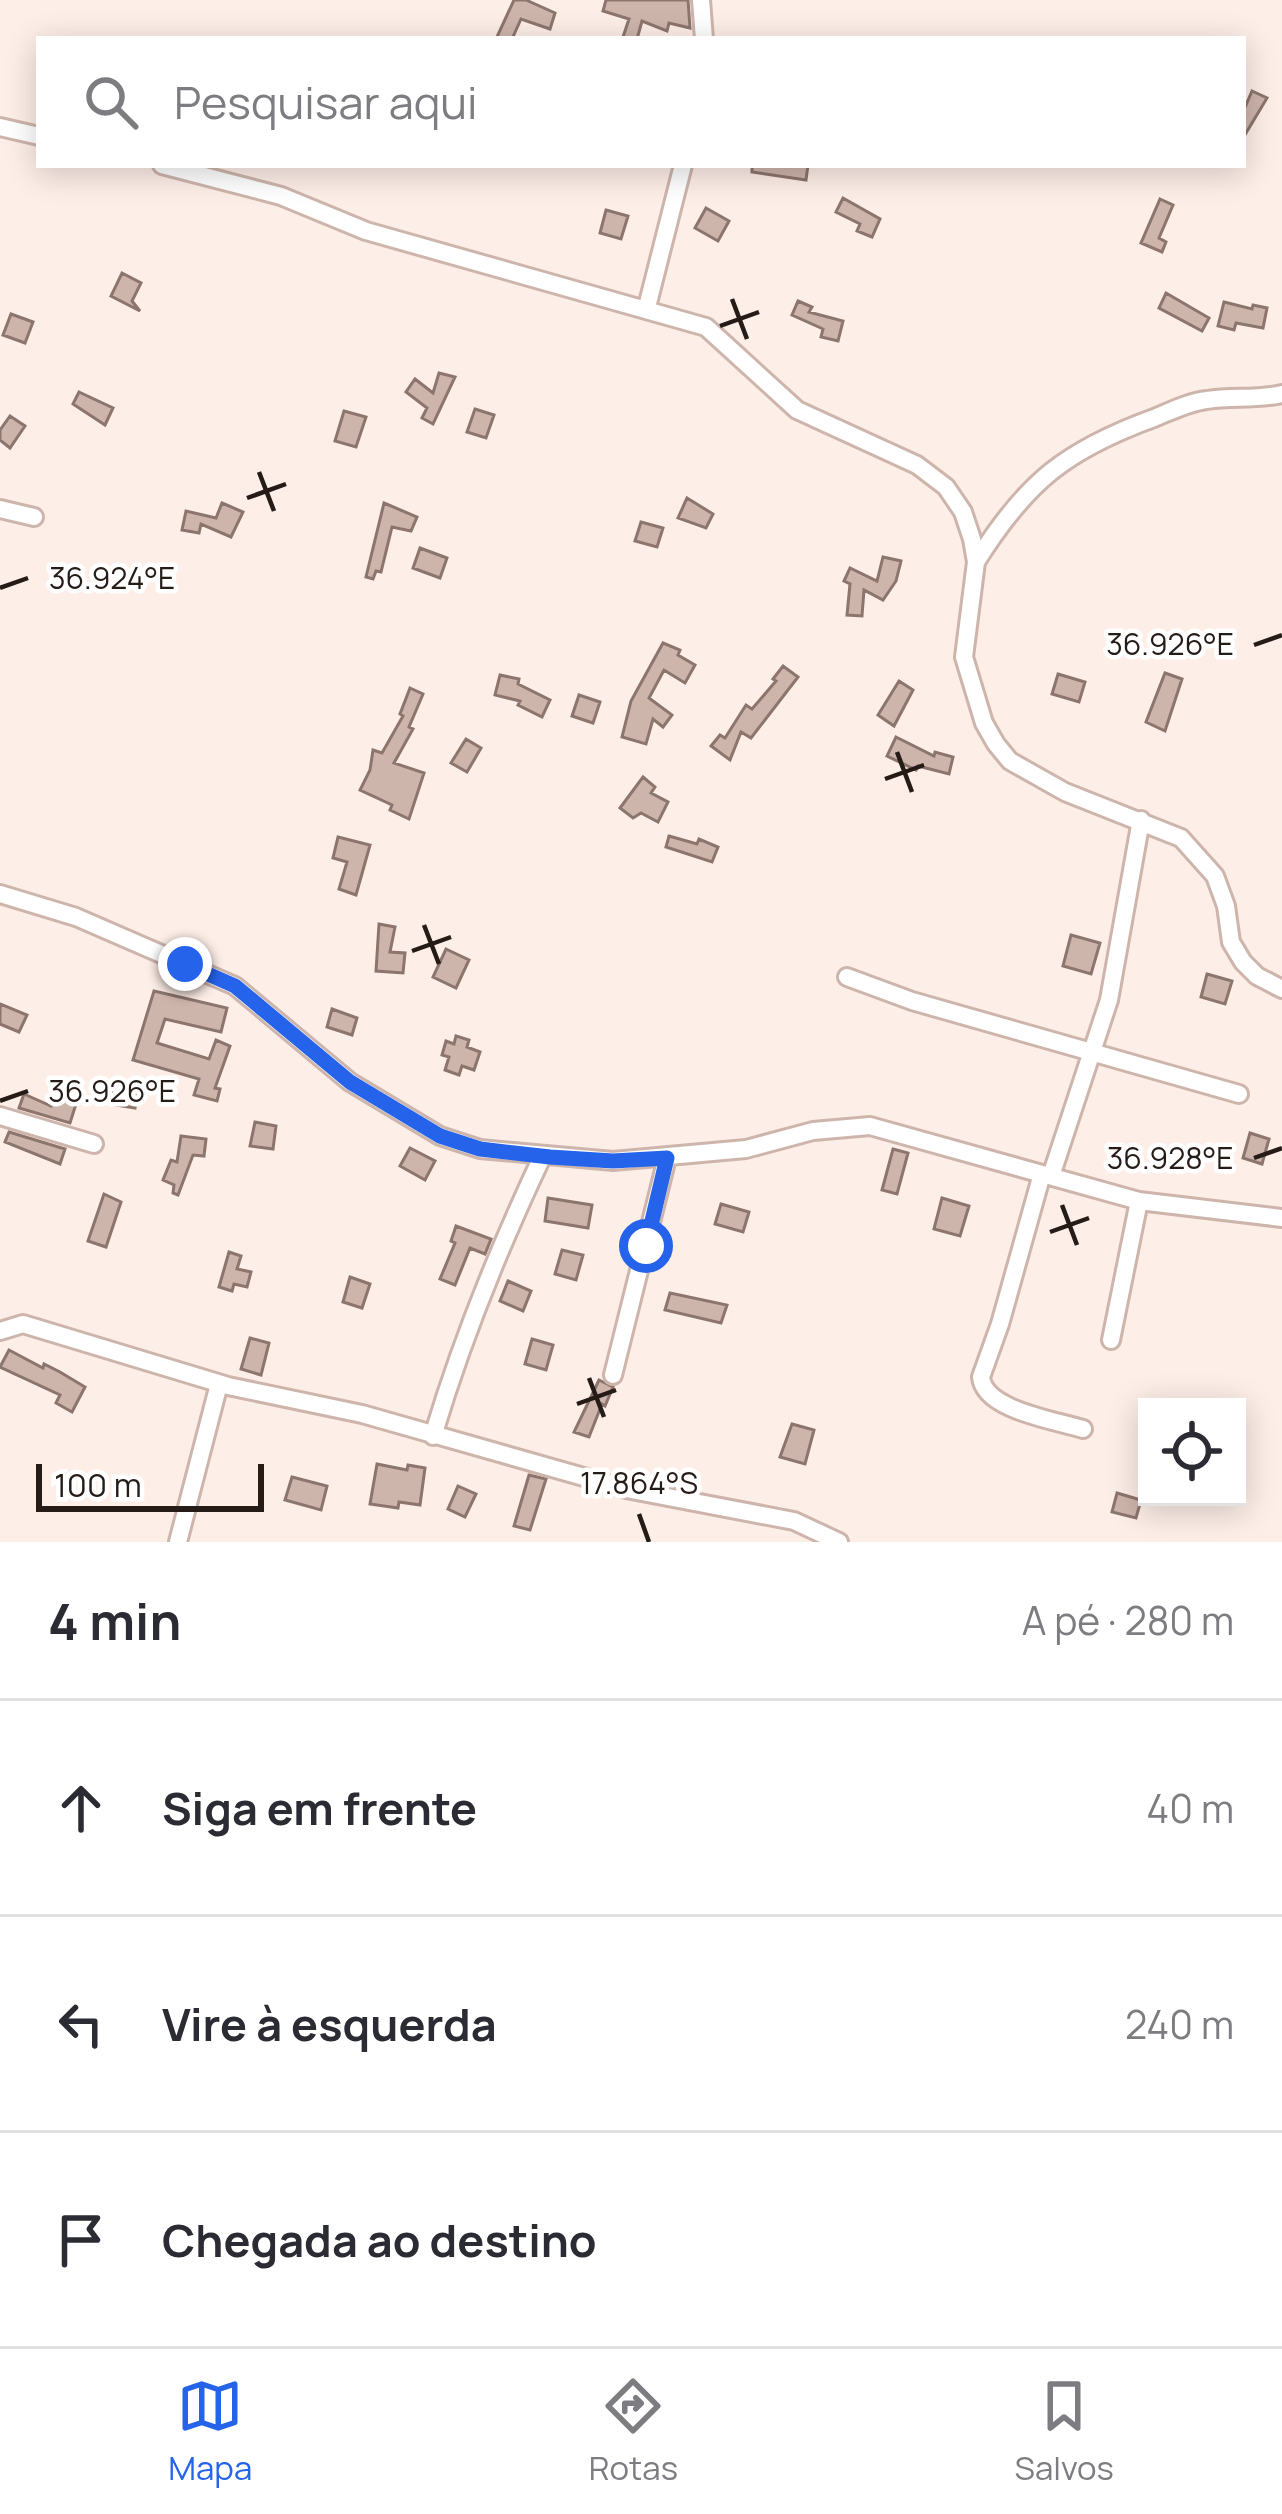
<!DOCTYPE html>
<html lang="pt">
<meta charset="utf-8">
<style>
:root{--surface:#fff;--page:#f7f7f7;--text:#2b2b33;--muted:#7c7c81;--line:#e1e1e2;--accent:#2563eb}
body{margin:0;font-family:Manrope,sans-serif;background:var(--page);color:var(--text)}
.controls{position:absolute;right:36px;bottom:36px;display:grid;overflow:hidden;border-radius:0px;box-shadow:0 6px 30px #0003}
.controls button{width:108px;height:108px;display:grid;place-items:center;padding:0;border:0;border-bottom:3px solid var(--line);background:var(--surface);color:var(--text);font:60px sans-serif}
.scale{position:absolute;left:36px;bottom:30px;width:228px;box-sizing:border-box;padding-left:12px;border:6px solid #251c18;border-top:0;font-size:33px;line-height:42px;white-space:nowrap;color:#251c18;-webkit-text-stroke:9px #fff;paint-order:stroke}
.stop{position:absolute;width:36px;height:36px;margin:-27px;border:9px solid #2563eb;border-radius:50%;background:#fff}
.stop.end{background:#2563eb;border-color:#fff;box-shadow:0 3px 12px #0008}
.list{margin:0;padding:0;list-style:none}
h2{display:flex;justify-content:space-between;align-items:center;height:156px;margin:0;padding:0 48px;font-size:51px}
h2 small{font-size:39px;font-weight:400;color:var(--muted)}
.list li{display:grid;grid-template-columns:78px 1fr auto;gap:36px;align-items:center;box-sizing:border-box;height:216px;padding:0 48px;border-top:3px solid var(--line)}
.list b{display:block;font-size:45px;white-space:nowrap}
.list em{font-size:39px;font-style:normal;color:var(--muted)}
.icon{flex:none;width:66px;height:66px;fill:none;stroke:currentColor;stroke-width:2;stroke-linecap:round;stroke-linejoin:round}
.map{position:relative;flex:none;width:1282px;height:1542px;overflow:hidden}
.search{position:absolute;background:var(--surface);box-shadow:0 6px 30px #0003;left:36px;right:36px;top:36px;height:132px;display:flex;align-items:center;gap:30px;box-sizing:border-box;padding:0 42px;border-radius:0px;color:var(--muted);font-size:45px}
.sheet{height:804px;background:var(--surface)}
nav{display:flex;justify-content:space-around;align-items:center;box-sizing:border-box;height:168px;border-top:3px solid var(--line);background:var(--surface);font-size:33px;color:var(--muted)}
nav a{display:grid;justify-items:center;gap:6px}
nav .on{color:var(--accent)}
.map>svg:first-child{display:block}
.building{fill:#ceb5ac;stroke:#8c756d;stroke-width:3}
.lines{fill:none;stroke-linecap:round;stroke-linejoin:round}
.street-casing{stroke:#ceb5ac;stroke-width:22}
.street{stroke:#fff;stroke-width:16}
.route{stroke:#2563eb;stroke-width:15}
.ticks{fill:none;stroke:#251c18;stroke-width:4.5}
.ticks-label{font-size:30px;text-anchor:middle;fill:#251c18;stroke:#fff;stroke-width:9;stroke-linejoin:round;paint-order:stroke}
</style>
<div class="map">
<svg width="1282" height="1542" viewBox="0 0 1282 1542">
<rect width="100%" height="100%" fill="#feeee8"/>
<path class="building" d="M 514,0 L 526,0 L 555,13 L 550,29 L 521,19 L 512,39 L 496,39 Z
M 606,0 L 688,0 L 690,28 L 669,23 L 667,31 L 642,21 L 637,39 L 623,37 L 629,19 L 603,11 Z
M 1252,91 L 1267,98 L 1243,138 L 1243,112 Z
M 752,165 L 808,165 L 806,180 L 752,172 Z
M 843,198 L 880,219 L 872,237 L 857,231 L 860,224 L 836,212 Z
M 1160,199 L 1173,205 L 1159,238 L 1166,242 L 1162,252 L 1141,243 Z
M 706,208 L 729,221 L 718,241 L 695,228 Z
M 606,210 L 628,216 L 621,239 L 600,233 Z
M 122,273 L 141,283 L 132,301 L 140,311 L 111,296 Z
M 1166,293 L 1209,318 L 1202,331 L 1159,308 Z
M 798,301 L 812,307 L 809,312 L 843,321 L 838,341 L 821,337 L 823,329 L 792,315 Z
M 1224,302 L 1252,309 L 1253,305 L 1267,308 L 1263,328 L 1236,323 L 1234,330 L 1218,326 Z
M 11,314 L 33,322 L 25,343 L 3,335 Z
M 439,373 L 455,377 L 433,424 L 422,418 L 427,408 L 406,392 L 415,379 L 433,393 Z
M 79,392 L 113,408 L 105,425 L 73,404 Z
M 475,409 L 494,415 L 486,438 L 467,432 Z
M 344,411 L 366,417 L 356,447 L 335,441 Z
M 10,416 L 25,426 L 10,448 L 0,440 L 0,430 Z
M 687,498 L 713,514 L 706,528 L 678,518 Z
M 222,503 L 243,512 L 231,537 L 201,524 L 199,533 L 182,530 L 186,511 L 216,518 Z
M 384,503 L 417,517 L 411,531 L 392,527 L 381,572 L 376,571 L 373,579 L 366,577 Z
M 641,522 L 663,528 L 657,547 L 635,541 Z
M 420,548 L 447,558 L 440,578 L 413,568 Z
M 883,557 L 901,561 L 896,581 L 883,600 L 864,590 L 862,616 L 847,615 L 850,584 L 844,581 L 850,568 L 877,581 Z
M 663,643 L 680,650 L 678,655 L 695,665 L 685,683 L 664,670 L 649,698 L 672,715 L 663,727 L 653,719 L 646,744 L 622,737 L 631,701 Z
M 783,666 L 798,677 L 751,738 L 741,732 L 730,760 L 711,746 L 720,735 L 725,738 L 746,705 L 752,709 L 776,681 L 773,679 Z
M 1165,673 L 1182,679 L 1165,731 L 1146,722 Z
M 1058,674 L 1085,682 L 1079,702 L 1052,694 Z
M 500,675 L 519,679 L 518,684 L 550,700 L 542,717 L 518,705 L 520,701 L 495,695 Z
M 899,681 L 913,690 L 894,726 L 878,715 Z
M 410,688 L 423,694 L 409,727 L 413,729 L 394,763 L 424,773 L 409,819 L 390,810 L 392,805 L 360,790 L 370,770 L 373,750 L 382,753 L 403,716 L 400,714 Z
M 579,695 L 600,702 L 593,723 L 572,716 Z
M 896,737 L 934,756 L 935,752 L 953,757 L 949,774 L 918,766 L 916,770 L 887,756 Z
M 466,739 L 481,748 L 467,772 L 451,763 Z
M 643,777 L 655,787 L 651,793 L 668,802 L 658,822 L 641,813 L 633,818 L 620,808 Z
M 669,836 L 697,844 L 699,839 L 718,847 L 712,862 L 666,847 Z
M 338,837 L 370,845 L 356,895 L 339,889 L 347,862 L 333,858 Z
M 379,924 L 395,927 L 390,952 L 405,953 L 403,973 L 376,971 Z
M 1071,935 L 1100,943 L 1091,974 L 1063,966 Z
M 446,949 L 469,960 L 456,988 L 433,977 Z
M 1207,974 L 1232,981 L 1225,1004 L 1201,997 Z
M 154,991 L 227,1008 L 221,1032 L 165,1019 L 157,1043 L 209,1059 L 216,1040 L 230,1046 L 215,1088 L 220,1089 L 217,1101 L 194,1095 L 199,1079 L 133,1060 Z
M 0,1004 L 27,1015 L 19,1032 L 0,1024 Z
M 332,1009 L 357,1018 L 352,1035 L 327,1027 Z
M 456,1036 L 469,1040 L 467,1047 L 480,1052 L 474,1070 L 462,1066 L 459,1075 L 445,1070 L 449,1057 L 442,1055 L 446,1041 L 454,1044 Z
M 113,1084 L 138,1087 L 135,1108 L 110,1104 Z
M 24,1094 L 51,1106 L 54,1097 L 76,1104 L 70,1123 L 19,1108 Z
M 255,1122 L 276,1126 L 273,1149 L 250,1146 Z
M 9,1132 L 65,1149 L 60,1164 L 5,1142 Z
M 1250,1133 L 1269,1139 L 1262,1164 L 1243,1158 Z
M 181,1136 L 206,1139 L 204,1156 L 193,1155 L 178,1195 L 173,1193 L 174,1185 L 163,1180 L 171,1160 L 177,1162 Z
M 410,1148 L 435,1161 L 425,1180 L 400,1166 Z
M 893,1149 L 908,1153 L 897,1194 L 882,1190 Z
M 104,1194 L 121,1202 L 106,1247 L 88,1241 Z
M 548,1198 L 592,1205 L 588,1228 L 545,1221 Z
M 942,1198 L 969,1206 L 960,1236 L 934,1229 Z
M 721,1204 L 749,1212 L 743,1232 L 715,1224 Z
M 456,1226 L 491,1239 L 485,1254 L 470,1248 L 455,1285 L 440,1279 L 455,1243 L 451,1241 Z
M 562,1250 L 583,1255 L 576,1280 L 555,1274 Z
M 229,1252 L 241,1256 L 237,1269 L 251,1272 L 247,1287 L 234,1284 L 232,1291 L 219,1287 Z
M 350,1277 L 370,1284 L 362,1308 L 343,1302 Z
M 508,1281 L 531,1291 L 523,1311 L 500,1301 Z
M 670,1293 L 727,1305 L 721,1323 L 665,1310 Z
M 250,1338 L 269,1343 L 261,1375 L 241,1369 Z
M 532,1339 L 553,1345 L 546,1370 L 525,1364 Z
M 9,1350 L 43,1368 L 44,1364 L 60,1372 L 85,1387 L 72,1412 L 56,1403 L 60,1395 L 0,1367 Z
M 599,1380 L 613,1387 L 605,1406 L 602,1404 L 589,1437 L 574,1432 Z
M 792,1424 L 814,1430 L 805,1464 L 780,1457 Z
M 377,1464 L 407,1470 L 408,1465 L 425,1468 L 420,1505 L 399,1502 L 398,1508 L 370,1504 Z
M 529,1475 L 546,1479 L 530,1530 L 514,1526 Z
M 292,1477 L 327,1486 L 321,1510 L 285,1500 Z
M 458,1486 L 476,1494 L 465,1517 L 448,1509 Z
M 1117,1493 L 1141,1500 L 1136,1518 L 1112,1512 Z"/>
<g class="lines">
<g class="street-casing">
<path id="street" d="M 701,0 L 704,39
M 0,127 L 39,136
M 162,165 L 281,196 L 366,231 L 706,327 L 797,410 L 917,465 L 946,487 L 963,512 L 972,539 L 976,562 L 964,657 L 984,723 L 996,744 L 1010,761 L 1065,792 L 1181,838 L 1215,876 L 1226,906 L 1231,942 L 1243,962 L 1257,976 L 1282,989
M 647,307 L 683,165
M 0,509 L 34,517
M 976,562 C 1026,482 1066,450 1154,418 C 1171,411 1189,402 1207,400 C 1233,396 1255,400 1282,394
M 0,894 L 76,917 L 235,986 L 350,1082 L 440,1136 L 480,1149 L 613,1161 L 746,1149 L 813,1131 L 870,1126 L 1139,1201 L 1282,1218
M 847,977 L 912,1001 L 1239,1094
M 0,1116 L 94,1144
M 1042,1174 L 1000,1324 L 981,1377 C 984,1410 1054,1420 1083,1429
M 1051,1176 L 1109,1000 L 1141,820
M 0,1331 L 23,1324 L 228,1386 L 362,1414 L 626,1489 L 794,1521 L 839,1542
M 1111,1340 L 1139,1201
M 613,1375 L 667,1158
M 433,1436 C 462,1339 499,1248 542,1157
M 178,1542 L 219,1384"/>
</g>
<use href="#street" class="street"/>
</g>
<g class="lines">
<path class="route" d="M 185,964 L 235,986 L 350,1082 L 440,1136 L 480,1149 L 550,1157 L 613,1161 L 667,1158 L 646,1246"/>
</g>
<path class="ticks" d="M 732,299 L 747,339M 720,326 L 759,312M 259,472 L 274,511M 247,498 L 286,484M 0,588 L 28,578M 1254,645 L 1282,635M 897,752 L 912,792M 885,779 L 924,765M 424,925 L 439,964M 412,951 L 451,937M 0,1101 L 28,1091M 1254,1158 L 1282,1148M 1062,1205 L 1077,1245M 1050,1232 L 1089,1218M 589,1378 L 604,1417M 577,1404 L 616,1390M 639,1514 L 649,1542"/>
<g class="ticks-label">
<text x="112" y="589">36.924°E</text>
<text x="1170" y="655">36.926°E</text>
<text x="112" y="1102">36.926°E</text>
<text x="1170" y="1169">36.928°E</text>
<text x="639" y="1494">17.864°S</text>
</g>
</svg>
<div class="controls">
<button><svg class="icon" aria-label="locate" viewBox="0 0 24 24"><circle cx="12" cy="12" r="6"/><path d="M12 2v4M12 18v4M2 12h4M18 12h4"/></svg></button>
</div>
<div class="scale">100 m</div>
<div class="stop" style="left:646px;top:1246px"></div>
<div class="stop end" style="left:185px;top:964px"></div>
<div class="search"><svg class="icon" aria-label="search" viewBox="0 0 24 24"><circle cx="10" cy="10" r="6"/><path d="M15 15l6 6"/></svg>Pesquisar aqui</div>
</div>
<section class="sheet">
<h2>4 min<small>A pé · 280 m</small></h2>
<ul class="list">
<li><svg class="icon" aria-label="ahead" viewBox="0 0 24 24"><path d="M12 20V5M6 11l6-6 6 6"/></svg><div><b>Siga em frente</b></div><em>40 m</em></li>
<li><svg class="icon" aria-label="left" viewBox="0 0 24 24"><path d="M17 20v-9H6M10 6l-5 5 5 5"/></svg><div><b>Vire à esquerda</b></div><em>240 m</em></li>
<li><svg class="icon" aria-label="arrive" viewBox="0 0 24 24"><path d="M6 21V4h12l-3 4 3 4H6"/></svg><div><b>Chegada ao destino</b></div></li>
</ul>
</section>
<nav>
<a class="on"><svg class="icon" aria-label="map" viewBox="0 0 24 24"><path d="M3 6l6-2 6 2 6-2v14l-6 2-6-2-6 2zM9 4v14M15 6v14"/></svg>Mapa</a>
<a><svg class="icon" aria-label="directions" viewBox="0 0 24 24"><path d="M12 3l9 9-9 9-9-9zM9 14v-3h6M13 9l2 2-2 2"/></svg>Rotas</a>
<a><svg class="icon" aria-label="saved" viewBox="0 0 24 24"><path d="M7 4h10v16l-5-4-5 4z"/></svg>Salvos</a>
</nav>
